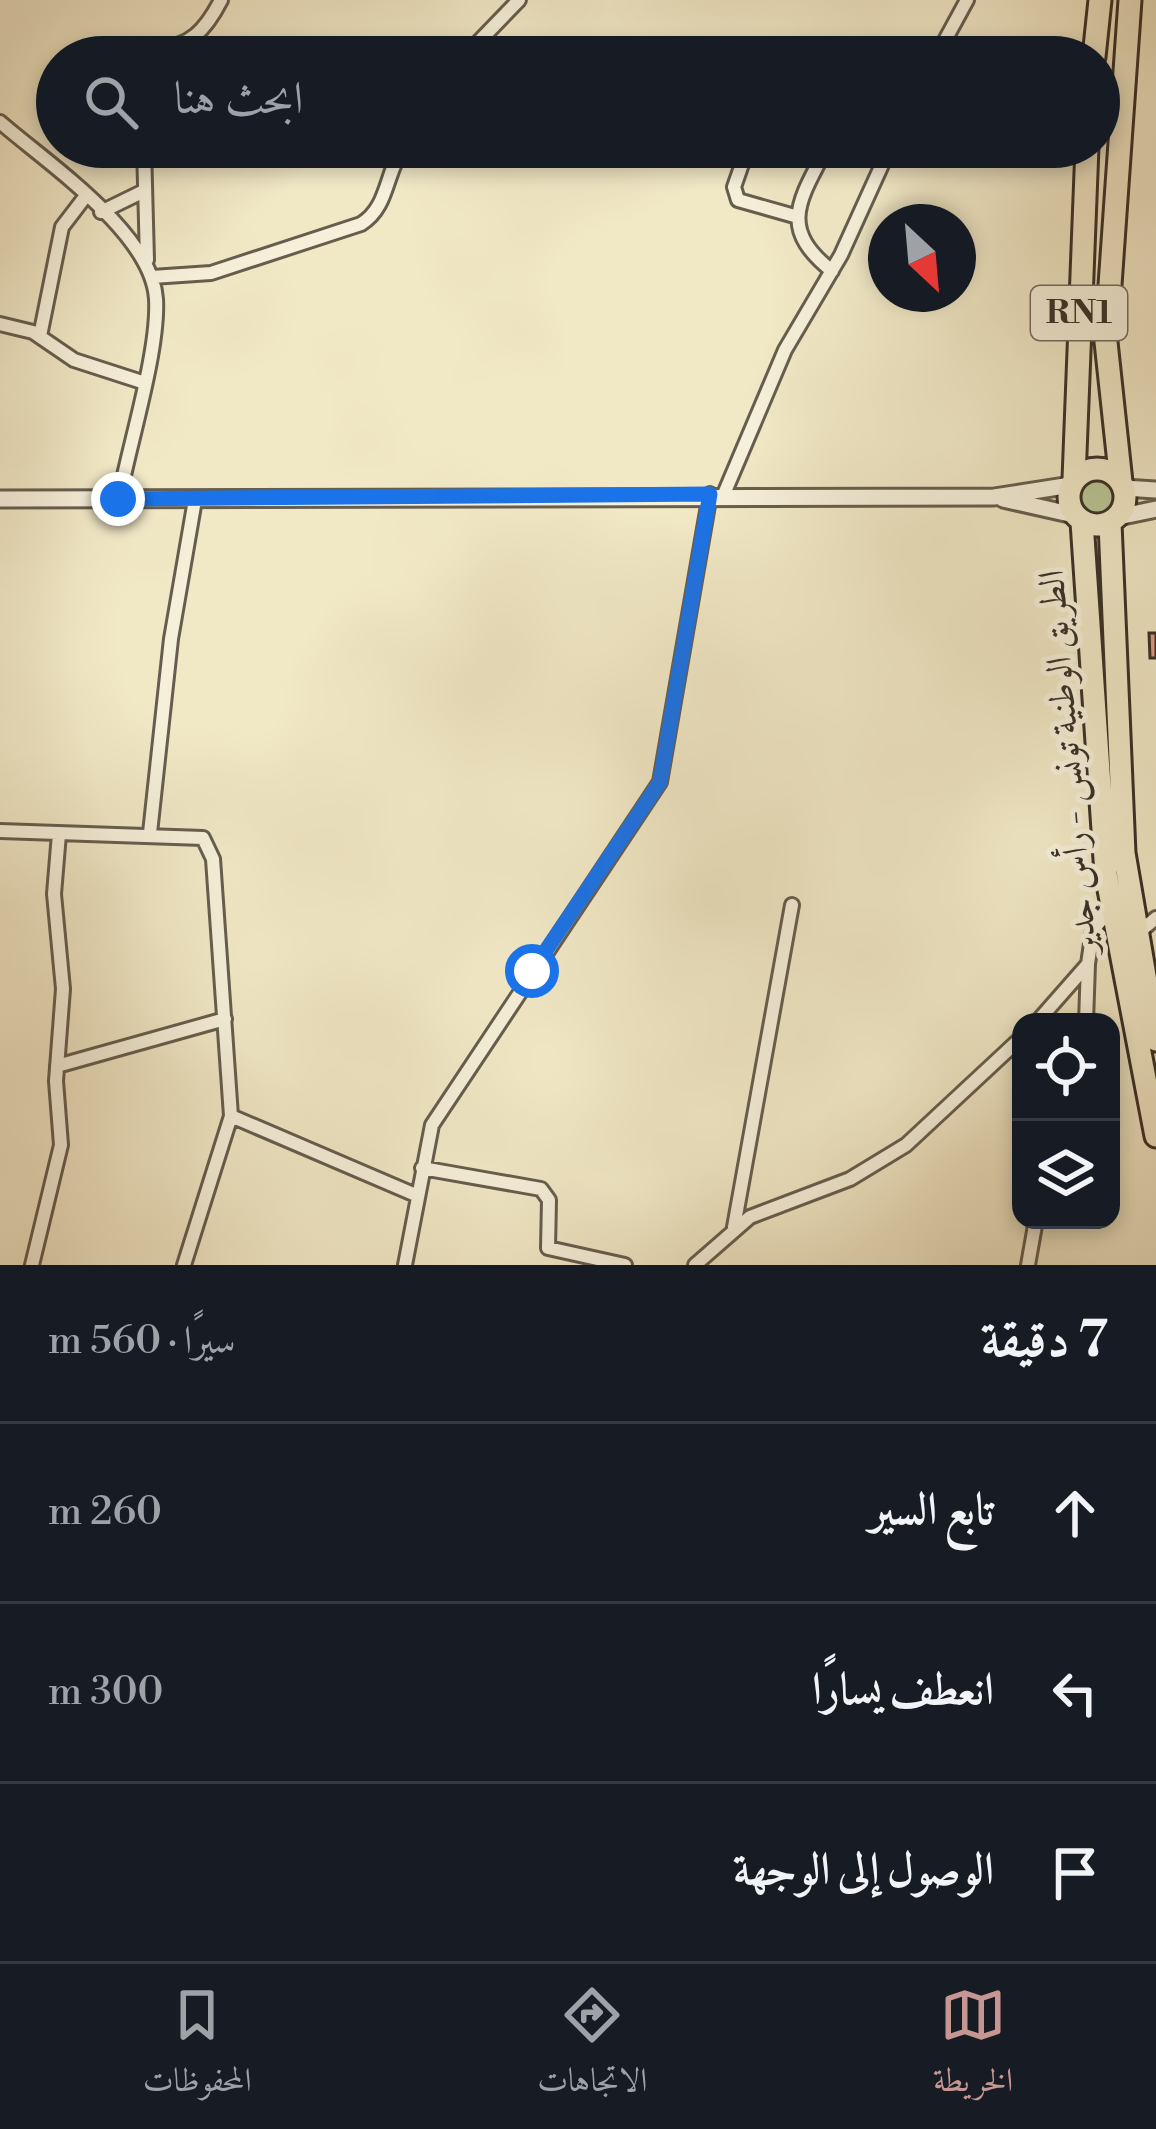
<!DOCTYPE html>
<html lang="ar">
<meta charset="utf-8">
<style>
:root{--surface:#171b24;--page:#20242c;--text:#f1f3f6;--muted:#9ea1a6;--line:#363941;--accent:#c59692}
body{margin:0;font-family:"Libre Bodoni",Amiri,serif;background:var(--page);color:var(--text);direction:rtl}
.controls{position:absolute;right:36px;bottom:36px;display:grid;overflow:hidden;border-radius:24px;box-shadow:0 6px 18px #0003}
.controls button{width:108px;height:108px;display:grid;place-items:center;padding:0;border:0;border-bottom:3px solid var(--line);background:var(--surface);color:var(--text);font:60px sans-serif}
.compass{position:absolute;left:868px;top:204px;width:108px;height:108px;border-radius:50%;background:var(--surface);box-shadow:0 6px 18px #0003;rotate:154deg}
.stop{position:absolute;width:36px;height:36px;margin:-27px;border:9px solid #1a73e8;border-radius:50%;background:#fff}
.stop.end{background:#1a73e8;border-color:#fff;box-shadow:0 3px 12px #0008}
.list{margin:0;padding:0;list-style:none}
h2{display:flex;justify-content:space-between;align-items:center;height:156px;margin:0;padding:0 48px;font-size:51px}
h2 small{font-size:39px;font-weight:400;color:var(--muted)}
.list li{display:grid;grid-template-columns:78px 1fr auto;gap:36px;align-items:center;box-sizing:border-box;height:180px;padding:0 48px;border-top:3px solid var(--line)}
.list b{display:block;font-size:45px;white-space:nowrap}
.list em{font-size:39px;font-style:normal;color:var(--muted)}
.icon{flex:none;width:66px;height:66px;fill:none;stroke:currentColor;stroke-width:2;stroke-linecap:round;stroke-linejoin:round}
.map{position:relative;flex:none;width:1156px;height:1265px;overflow:hidden;direction:ltr}
.search{position:absolute;background:var(--surface);box-shadow:0 6px 18px #0003;left:36px;right:36px;top:36px;height:132px;display:flex;align-items:center;gap:30px;box-sizing:border-box;padding:0 42px;border-radius:66px;color:var(--muted);font-size:45px}
.sheet{height:696px;background:var(--surface)}
nav{display:flex;justify-content:space-around;align-items:center;box-sizing:border-box;height:168px;border-top:3px solid var(--line);background:var(--surface);font-size:33px;color:var(--muted)}
nav a{display:grid;justify-items:center;gap:6px}
nav .on{color:var(--accent)}
.map>svg:first-child{display:block}
.green{fill:#b9c696;stroke:#787a5e;stroke-width:3}
.building{fill:#e49a7e;stroke:#382f26;stroke-width:3}
.lines{fill:none;stroke-linecap:round;stroke-linejoin:round}
.minor-casing{stroke:#665d4e;stroke-width:18}
.tertiary-casing{stroke:#665d4e;stroke-width:21}
.trunk-casing{stroke:#382f26;stroke-width:27}
.minor{stroke:#f6f0da;stroke-width:12}
.tertiary{stroke:#f6f0da;stroke-width:15}
.trunk{stroke:#f1e8c6;stroke-width:21}
.route{stroke:#1a73e8;stroke-width:15}
.labels{text-anchor:middle;dominant-baseline:central;stroke-width:10;stroke-linejoin:round;paint-order:stroke}
.shield{fill:#f6f0da;stroke:#71695c;stroke-width:3}
.shield-label{font-size:33px;font-weight:bold;fill:#382f26}
.street-label{font-size:36px;fill:#382f26;stroke:#f6f0da}
</style>
<div class="map">
<svg width="1156" height="1265" viewBox="0 0 1156 1265">
<rect width="100%" height="100%" fill="#f1e8c6"/>
<filter id="stains"><feTurbulence type="fractalNoise" baseFrequency=".00167" numOctaves="4"/><feColorMatrix values="0 0 0 0 .2 0 0 0 0 .09 0 0 0 0 .02 0 0 0 .5 -.17"/></filter>
<radialGradient id="worn" r=".72"><stop offset=".6" stop-color="#630" stop-opacity="0"/><stop offset="1" stop-color="#630" stop-opacity=".3"/></radialGradient>
<path class="green" d="M1077 496a20 20 0 1 1 40 0a20 20 0 1 1-40 0Z"/>
<path class="building" d="M 1149,633 L 1156,633 L 1156,658 L 1150,658 Z"/>
<g class="lines">
<g class="minor-casing">
<path id="minor" d="M 150,57 L 157,48 C 190,48 206,29 221,0
M 464,57 L 519,0
M 936,57 L 967,0
M 0,122 C 47,163 152,233 156,299 C 159,351 129,445 119,499
M 144,147 L 147,260
M 748,147 L 734,187 L 738,200 L 798,217
M 827,147 C 799,201 778,228 832,271
M 101,212 L 144,191
M 152,277 L 211,273 L 361,224 C 389,207 385,172 404,147
M 0,324 L 33,332 L 74,360 L 142,382
M 40,336 L 62,227 L 85,197
M 724,494 L 785,350 L 841,255 L 890,147
M 0,831 L 203,838 L 213,859 L 231,1116 L 418,1196
M 150,833 L 171,639 L 195,500
M 1137,934 L 1156,918
M 1037,1022 L 1088,964 L 1093,930 L 1110,909
M 1086,1022 L 1088,964
M 57,1066 L 225,1019
M 422,1168 L 541,1189 L 549,1200 L 548,1248 L 625,1265
M 734,1227 L 792,905
M 32,1265 L 61,1145 L 56,1081 L 63,989 L 54,894 L 59,834
M 184,1265 L 231,1116
M 405,1265 L 432,1125 L 660,782 L 710,494
M 695,1265 L 750,1217 L 850,1179 L 906,1145 L 1021,1038
M 1028,1265 L 1036,1220"/>
</g>
<g class="tertiary-casing">
<path id="tertiary" d="M 1124,488 L 1156,490
M 0,499 L 994,497 L 1071,485
M 1003,499 L 1074,515
M 1118,517 L 1156,509"/>
</g>
<g class="trunk-casing">
<path id="trunk" d="M 1094,57 L 1100,0
M1069 497a28 28 0 1 1 56 0a28 28 0 1 1-56 0Z
M 1074,479 L 1087,147
M 1121,482 L 1106,342 L 1130,0
M 1082,522 L 1106,874 L 1156,1136
M 1110,523 L 1124,853 L 1156,1040"/>
</g>
<use href="#minor" class="minor"/>
<use href="#tertiary" class="tertiary"/>
<use href="#trunk" class="trunk"/>
</g>
<g class="lines">
<path class="route" d="M 118,499 L 710,494 L 660,782 L 532,971"/>
</g>
<g class="labels">
<rect class="shield" x="1031" y="286" width="96" height="54" rx="9"/>
<g class="shield-label">
<text x="1079" y="313">RN1</text>
</g>
<g class="street-label">
<text transform="translate(1069 762) rotate(-95)">الطريق الوطنية تونس - رأس جدير</text>
</g>
</g>
<rect width="100%" height="100%" filter="url(#stains)"/>
<rect width="100%" height="100%" fill="url(#worn)"/>
</svg>
<div class="controls">
<button><svg class="icon" aria-label="locate" viewBox="0 0 24 24"><circle cx="12" cy="12" r="6"/><path d="M12 2v4M12 18v4M2 12h4M18 12h4"/></svg></button>
<button><svg class="icon" aria-label="layers" viewBox="0 0 24 24"><path d="M12 4l9 5-9 5-9-5zM3 14l9 5 9-5"/></svg></button>
</div>
<svg class="compass" viewBox="-18 -18 36 36"><path d="M0-13l5 13h-10z" fill="#e53935"/><path d="M0 13l5-13h-10z" fill="#9ea1a6"/></svg>
<div class="stop" style="left:532px;top:971px"></div>
<div class="stop end" style="left:118px;top:499px"></div>
<div class="search"><svg class="icon" aria-label="search" viewBox="0 0 24 24"><circle cx="10" cy="10" r="6"/><path d="M15 15l6 6"/></svg>ابحث هنا</div>
</div>
<section class="sheet">
<h2>7 دقيقة<small>سيرًا · 560 m</small></h2>
<ul class="list">
<li><svg class="icon" aria-label="ahead" viewBox="0 0 24 24"><path d="M12 20V5M6 11l6-6 6 6"/></svg><div><b>تابع السير</b></div><em>260 m</em></li>
<li><svg class="icon" aria-label="left" viewBox="0 0 24 24"><path d="M17 20v-9H6M10 6l-5 5 5 5"/></svg><div><b>انعطف يسارًا</b></div><em>300 m</em></li>
<li><svg class="icon" aria-label="arrive" viewBox="0 0 24 24"><path d="M6 21V4h12l-3 4 3 4H6"/></svg><div><b>الوصول إلى الوجهة</b></div></li>
</ul>
</section>
<nav>
<a class="on"><svg class="icon" aria-label="map" viewBox="0 0 24 24"><path d="M3 6l6-2 6 2 6-2v14l-6 2-6-2-6 2zM9 4v14M15 6v14"/></svg>الخريطة</a>
<a><svg class="icon" aria-label="directions" viewBox="0 0 24 24"><path d="M12 3l9 9-9 9-9-9zM9 14v-3h6M13 9l2 2-2 2"/></svg>الاتجاهات</a>
<a><svg class="icon" aria-label="saved" viewBox="0 0 24 24"><path d="M7 4h10v16l-5-4-5 4z"/></svg>المحفوظات</a>
</nav>
